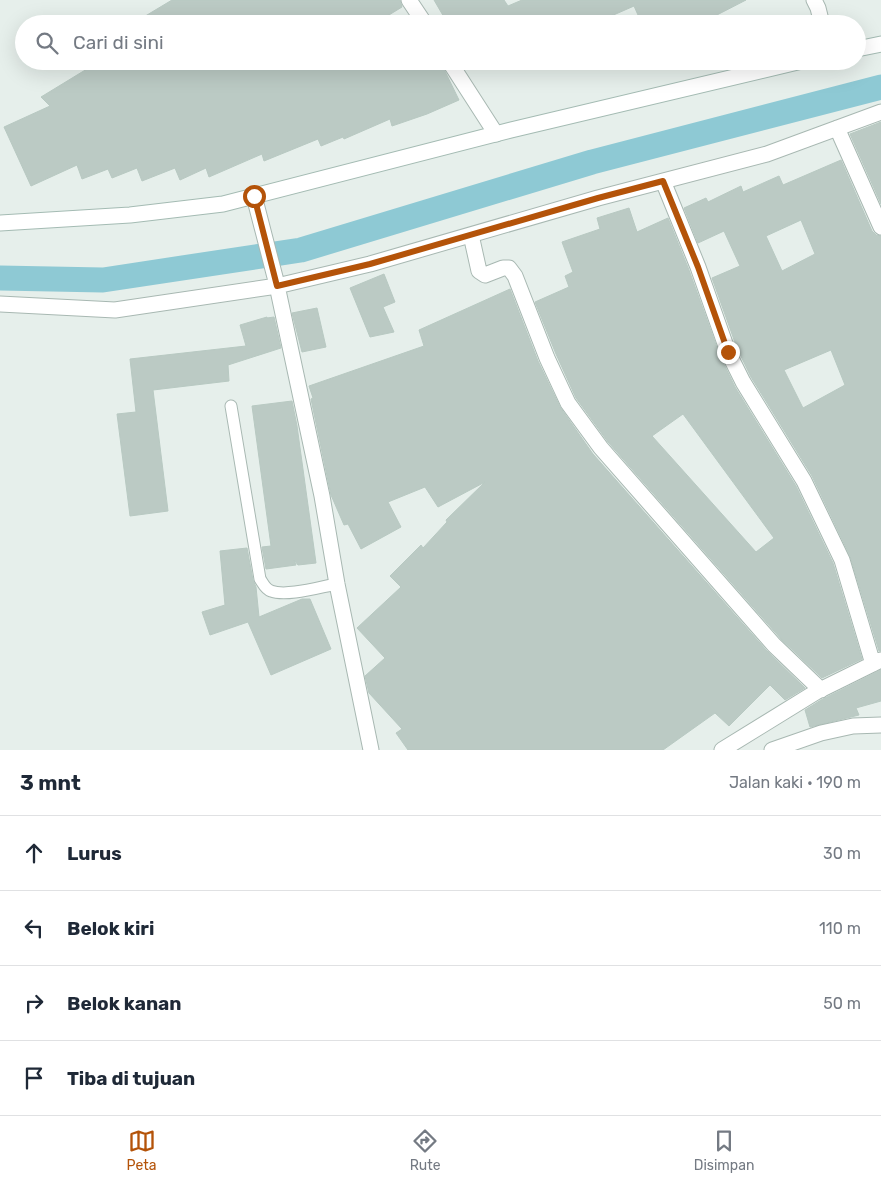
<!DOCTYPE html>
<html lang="id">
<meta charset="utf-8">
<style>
:root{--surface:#fff;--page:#f2f2f3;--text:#1f2937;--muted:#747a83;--line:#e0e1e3;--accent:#b45309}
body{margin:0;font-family:Rubik,sans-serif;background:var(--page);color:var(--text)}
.stop{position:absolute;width:15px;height:15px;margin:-11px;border:4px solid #b45309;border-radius:50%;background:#fff}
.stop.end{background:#b45309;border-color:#fff;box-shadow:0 1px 5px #0008}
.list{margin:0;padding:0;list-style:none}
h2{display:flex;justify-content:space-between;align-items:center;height:65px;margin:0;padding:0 20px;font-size:21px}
h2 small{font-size:16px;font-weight:400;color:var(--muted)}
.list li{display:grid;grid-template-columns:32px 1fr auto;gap:15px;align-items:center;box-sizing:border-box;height:75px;padding:0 20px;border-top:1px solid var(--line)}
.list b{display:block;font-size:19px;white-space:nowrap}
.list em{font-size:16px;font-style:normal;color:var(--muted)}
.icon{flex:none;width:28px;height:28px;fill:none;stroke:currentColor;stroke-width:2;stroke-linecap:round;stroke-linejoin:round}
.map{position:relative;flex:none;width:881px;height:750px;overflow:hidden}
.search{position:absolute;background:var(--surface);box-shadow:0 5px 20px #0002;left:15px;right:15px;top:15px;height:55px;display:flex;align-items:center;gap:12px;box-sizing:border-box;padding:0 18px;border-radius:28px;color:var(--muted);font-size:19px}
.sheet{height:365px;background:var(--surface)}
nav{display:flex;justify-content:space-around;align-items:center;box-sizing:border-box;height:70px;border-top:1px solid var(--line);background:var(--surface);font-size:14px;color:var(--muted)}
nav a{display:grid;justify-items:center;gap:2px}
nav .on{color:var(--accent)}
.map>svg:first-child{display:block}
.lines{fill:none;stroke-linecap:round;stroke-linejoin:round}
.canal{stroke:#8ec9d4;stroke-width:25}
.building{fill:#bbcac4;stroke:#b8c9c2;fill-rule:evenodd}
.lane-casing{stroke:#a8b8b2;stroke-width:13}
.street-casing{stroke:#a8b8b2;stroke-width:17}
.secondary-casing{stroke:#a4bbb3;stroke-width:17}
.lane{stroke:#fff;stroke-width:11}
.street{stroke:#fff;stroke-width:15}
.secondary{stroke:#fff;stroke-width:15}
.route{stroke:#b45309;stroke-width:6}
</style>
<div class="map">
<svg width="881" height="750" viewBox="0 0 881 750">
<rect width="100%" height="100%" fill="#e6efeb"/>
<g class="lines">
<path class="canal" d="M 0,278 L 103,280 L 301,250 L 592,162 L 881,87"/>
</g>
<path class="building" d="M 172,0 L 400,0 L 402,7 L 384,18 L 388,24 L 132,24 Z
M 434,0 L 504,0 L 508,6 L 522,0 L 746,0 L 713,17 L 716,24 L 642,24 L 634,6 L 593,24 L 448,24 Z
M 100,61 L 407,61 L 408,63 L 412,61 L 440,61 L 459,100 L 427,114 L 392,126 L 390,119 L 344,139 L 343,137 L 321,146 L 318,139 L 264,161 L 262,154 L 209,177 L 206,168 L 180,180 L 175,168 L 142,181 L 137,168 L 112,178 L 108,169 L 82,179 L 77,165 L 31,186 L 4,127 L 50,106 L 41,97 Z
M 881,122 L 881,204 L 850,134 Z
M 841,160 L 872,231 L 876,235 L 881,236 L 881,651 L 879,651 L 850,556 L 812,476 L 751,377 L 737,348 L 712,278 L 740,266 L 724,231 L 698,243 L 684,208 L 706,198 L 708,202 L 741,186 L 743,192 L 779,176 L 783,185 ZM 801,220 L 815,254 L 782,271 L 766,236 ZM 831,350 L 845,385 L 803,408 L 784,370 Z
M 629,208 L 637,232 L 668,218 L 689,270 L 720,356 L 735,387 L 796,486 L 833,563 L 862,659 L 822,678 L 781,639 L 608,442 L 576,398 L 556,354 L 535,302 L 569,287 L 565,276 L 573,272 L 562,242 L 600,229 L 597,218 ZM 683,414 L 774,538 L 756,552 L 652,436 Z
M 384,274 L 395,302 L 383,307 L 394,332 L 370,337 L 350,288 Z
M 510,289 L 538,361 L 560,407 L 593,454 L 767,651 L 805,688 L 785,700 L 770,685 L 729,726 L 715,713 L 663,750 L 408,750 L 396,733 L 402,729 L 369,693 L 365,676 L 385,658 L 357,628 L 401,587 L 390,576 L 421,545 L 423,548 L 447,522 L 446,520 L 485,482 L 438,507 L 425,487 L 388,502 L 401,527 L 361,549 L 348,524 L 344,525 L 331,495 L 311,399 L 313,398 L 309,386 L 424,346 L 419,330 Z
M 317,308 L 326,347 L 302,352 L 292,313 Z
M 267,317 L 267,318 L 274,317 L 281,348 L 228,365 L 229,381 L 153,390 L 168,511 L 130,516 L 117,414 L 136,412 L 130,359 L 246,346 L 240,325 Z
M 292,401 L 297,426 L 316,563 L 298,565 L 294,560 L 296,565 L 266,569 L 262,547 L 271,546 L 252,406 Z
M 247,548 L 253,580 L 256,587 L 259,617 L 302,599 L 310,599 L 331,649 L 271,675 L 248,622 L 210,635 L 202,612 L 225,605 L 220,551 Z
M 881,670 L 881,701 L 856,708 L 859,715 L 810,727 L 805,710 L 821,700 Z"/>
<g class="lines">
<g class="lane-casing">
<path id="lane" d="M 231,406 L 260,579 C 263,583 265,589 271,591 C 286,597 320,587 337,584"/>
</g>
<g class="street-casing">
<path id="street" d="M 409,0 L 425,24
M 814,0 L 818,8 L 822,24
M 449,61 L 496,134
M 837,128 L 881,227
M 663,181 L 698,267 L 728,352 L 743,382 L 804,481 L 842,560 L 873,664
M 254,196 L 276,281 L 322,496 L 337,584 L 371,750
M 471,235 L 479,271 L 485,275 L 503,268 L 509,268 L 515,276 L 547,358 L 568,403 L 601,448 L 774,645 L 821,690
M 0,304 L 115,310 L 277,286 L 370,264 L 598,198 L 767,154 L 881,112
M 722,750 L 816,692 L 881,660
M 772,750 L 821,733 L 853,726 L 881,725"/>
</g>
<g class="secondary-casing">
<path id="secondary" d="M 857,49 L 881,44
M 0,223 L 130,215 L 223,204 L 511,130 L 802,61"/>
</g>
<use href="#lane" class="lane"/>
<use href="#street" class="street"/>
<use href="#secondary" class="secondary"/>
</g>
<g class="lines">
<path class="route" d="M 254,196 L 277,286 L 370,264 L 598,198 L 663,181 L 698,267 L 728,352"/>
</g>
</svg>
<div class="stop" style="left:254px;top:196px"></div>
<div class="stop end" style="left:728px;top:352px"></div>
<div class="search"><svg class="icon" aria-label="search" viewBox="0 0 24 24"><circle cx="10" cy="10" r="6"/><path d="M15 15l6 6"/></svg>Cari di sini</div>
</div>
<section class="sheet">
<h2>3 mnt<small>Jalan kaki · 190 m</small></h2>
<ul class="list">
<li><svg class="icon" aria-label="ahead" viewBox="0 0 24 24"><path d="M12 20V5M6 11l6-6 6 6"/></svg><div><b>Lurus</b></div><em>30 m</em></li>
<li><svg class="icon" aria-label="left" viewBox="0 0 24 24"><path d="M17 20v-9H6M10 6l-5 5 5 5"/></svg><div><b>Belok kiri</b></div><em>110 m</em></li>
<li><svg class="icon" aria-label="right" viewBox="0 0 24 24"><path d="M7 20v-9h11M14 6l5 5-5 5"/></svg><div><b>Belok kanan</b></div><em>50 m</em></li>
<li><svg class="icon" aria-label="arrive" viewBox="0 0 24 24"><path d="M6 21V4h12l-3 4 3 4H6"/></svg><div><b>Tiba di tujuan</b></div></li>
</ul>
</section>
<nav>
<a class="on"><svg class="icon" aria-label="map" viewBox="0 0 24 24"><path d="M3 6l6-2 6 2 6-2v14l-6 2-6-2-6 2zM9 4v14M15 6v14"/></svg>Peta</a>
<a><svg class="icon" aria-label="directions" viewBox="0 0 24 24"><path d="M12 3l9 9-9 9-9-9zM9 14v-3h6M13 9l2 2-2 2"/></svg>Rute</a>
<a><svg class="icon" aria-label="saved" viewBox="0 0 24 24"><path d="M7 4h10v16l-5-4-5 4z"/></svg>Disimpan</a>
</nav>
